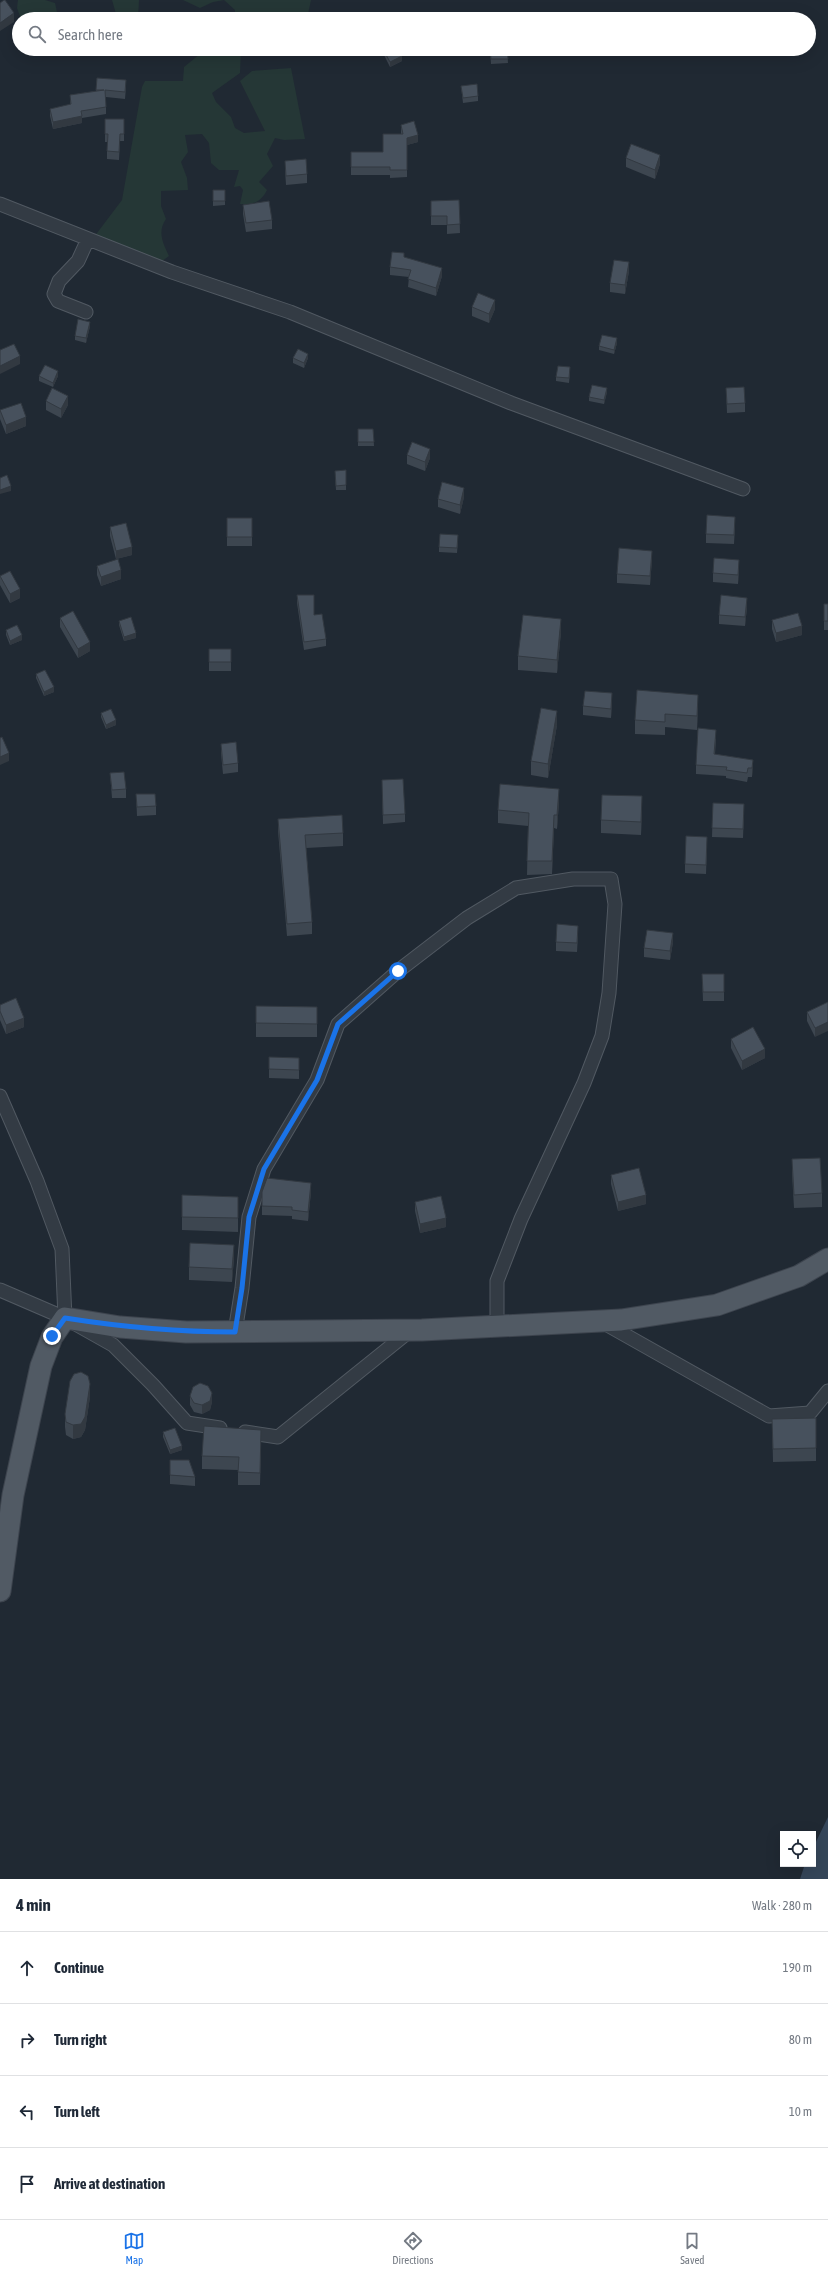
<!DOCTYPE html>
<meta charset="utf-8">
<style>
:root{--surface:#fff;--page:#f2f2f3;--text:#1f2937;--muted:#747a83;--line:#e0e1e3;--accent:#1a73e8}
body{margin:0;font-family:"Asap Condensed",sans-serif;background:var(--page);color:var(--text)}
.controls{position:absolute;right:12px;bottom:12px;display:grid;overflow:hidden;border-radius:0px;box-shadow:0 4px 16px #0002}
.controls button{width:36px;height:36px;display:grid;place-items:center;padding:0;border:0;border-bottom:1px solid var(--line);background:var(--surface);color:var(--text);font:20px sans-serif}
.stop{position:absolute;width:12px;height:12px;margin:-9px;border:3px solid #1a73e8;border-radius:50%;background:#fff}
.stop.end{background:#1a73e8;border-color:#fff;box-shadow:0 1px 4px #0008}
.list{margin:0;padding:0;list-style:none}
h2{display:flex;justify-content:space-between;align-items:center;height:52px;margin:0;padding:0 16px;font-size:17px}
h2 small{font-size:13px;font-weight:400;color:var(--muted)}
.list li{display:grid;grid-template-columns:26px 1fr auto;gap:12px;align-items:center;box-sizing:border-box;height:72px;padding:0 16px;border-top:1px solid var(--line)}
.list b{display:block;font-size:15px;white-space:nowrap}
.list em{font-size:13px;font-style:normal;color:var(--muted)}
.icon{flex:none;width:22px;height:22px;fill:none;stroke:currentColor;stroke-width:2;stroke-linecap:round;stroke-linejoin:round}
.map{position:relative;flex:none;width:828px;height:1879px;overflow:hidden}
.search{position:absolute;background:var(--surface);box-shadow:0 4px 16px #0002;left:12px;right:12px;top:12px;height:44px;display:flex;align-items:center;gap:10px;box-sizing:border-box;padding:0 14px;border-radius:22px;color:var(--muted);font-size:15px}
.sheet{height:340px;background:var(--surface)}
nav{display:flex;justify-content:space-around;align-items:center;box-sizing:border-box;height:56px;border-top:1px solid var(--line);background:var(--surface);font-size:11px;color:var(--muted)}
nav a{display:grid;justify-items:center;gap:2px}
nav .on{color:var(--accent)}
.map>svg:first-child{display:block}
.green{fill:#253736}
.water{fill:#354659}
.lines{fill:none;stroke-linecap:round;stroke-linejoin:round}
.minor-casing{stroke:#515962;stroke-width:15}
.primary-casing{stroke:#3d444e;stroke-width:23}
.minor{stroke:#333b44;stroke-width:13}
.primary{stroke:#515a64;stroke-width:21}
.wall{fill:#3d4650}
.shaded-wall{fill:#323941}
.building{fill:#47515d;stroke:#323941}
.route{stroke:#1a73e8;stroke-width:5}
</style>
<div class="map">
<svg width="828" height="1879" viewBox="0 0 828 1879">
<rect width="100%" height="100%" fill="#202933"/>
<path class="green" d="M 18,0 L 45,0 L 55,3 L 57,12 L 51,19 L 21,19 L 17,8 Z
M 112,0 L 139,0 L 138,19 L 115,19 L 116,14 Z
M 183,0 L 311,0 L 307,19 L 235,19 L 235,10 L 224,0 L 213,2 L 200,8 Z
M 206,49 L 241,49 L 240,73 L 212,93 L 216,102 L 231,117 L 235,128 L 244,133 L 265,131 L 240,81 L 252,71 L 291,68 L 305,139 L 284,140 L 275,138 L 267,154 L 273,166 L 259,182 L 267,190 C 261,202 253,205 240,204 L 243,190 L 240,186 L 234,187 L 239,170 L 219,170 L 211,163 L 209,143 L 202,134 L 185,135 L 188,152 L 181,162 L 187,178 L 188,190 L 161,191 L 161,206 L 166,219 C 157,232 163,243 169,256 L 158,264 L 94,237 L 122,200 L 142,87 L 145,81 L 183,81 L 184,67 Z"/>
<path class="water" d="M 828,1817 L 828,1879 L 800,1879 L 805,1864 L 813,1864 L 813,1848 Z"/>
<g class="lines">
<g class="minor-casing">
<path id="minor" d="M 0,204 L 172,272 L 290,312 L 511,403 L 743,489
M 86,312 L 58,301 L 54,294 L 59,281 L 78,261 L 88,239
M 0,1096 L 37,1181 L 62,1249 L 65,1318
M 0,1290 L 65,1318 L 113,1345 L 153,1385 L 187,1423 L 220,1428
M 604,1323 L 769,1416 L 810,1413 L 828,1391
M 235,1332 L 242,1288 L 249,1217 L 264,1169 L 317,1080 L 338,1024 L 398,971 L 467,918 L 516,888 L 573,879 L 611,879 L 615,904 L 609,993 L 602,1036 L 584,1083 L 521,1219 L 497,1281 L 497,1326
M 245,1432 L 278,1437 L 411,1330"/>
</g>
<g class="primary-casing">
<path id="primary" d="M 0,1591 L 13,1495 L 41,1366 L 52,1337 L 65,1318 L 120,1327 L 186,1332 L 422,1330 L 621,1320 L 717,1305 L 799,1276 L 828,1259"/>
</g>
<use href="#minor" class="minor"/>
<use href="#primary" class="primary"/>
</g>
<path class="wall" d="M 176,49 L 195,49 L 195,55 L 176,51 Z
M 490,49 L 507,49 L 508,63 L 491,64 Z
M 384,51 L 402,61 L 390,67 L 384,55 Z
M 97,78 L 126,87 L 125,99 L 106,97 L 106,114 L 82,118 L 82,123 L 53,129 L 50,116 L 50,109 L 70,105 L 70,95 L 96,91 Z
M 461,86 L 478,96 L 478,101 L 463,103 Z
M 105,119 L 124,119 L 124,141 L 120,141 L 119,160 L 107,159 L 107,142 L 105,142 Z
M 401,125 L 418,142 L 407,145 L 407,177 L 390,178 L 390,175 L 351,175 L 351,152 L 383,152 L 401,134 Z
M 626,158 L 660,164 L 655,179 L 626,167 Z
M 285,161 L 307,174 L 307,183 L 286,185 L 285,170 Z
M 213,190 L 225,190 L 225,205 L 213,206 Z
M 459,200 L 460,233 L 447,234 L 447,225 L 431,225 L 431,201 Z
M 243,205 L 272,220 L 272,229 L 246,232 L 243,214 Z
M 404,257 L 442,276 L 436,296 L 408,287 L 409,277 L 390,275 L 390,267 Z
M 629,271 L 625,294 L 610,292 L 610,283 Z
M 472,307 L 495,309 L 489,323 L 472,316 Z
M 90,326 L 86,343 L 75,340 L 75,336 Z
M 617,343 L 614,354 L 599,350 L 599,346 Z
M 293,358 L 308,358 L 304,368 L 293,363 Z
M 570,372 L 569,383 L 556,381 L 556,377 Z
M 39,376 L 58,376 L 53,387 L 39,381 Z
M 726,388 L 745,403 L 745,412 L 727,413 Z
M 607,392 L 604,404 L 589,401 L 589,397 Z
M 46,401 L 68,405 L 61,418 L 46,410 Z
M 0,410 L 26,426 L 6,434 L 0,419 Z
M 358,429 L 373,429 L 374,446 L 358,446 Z
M 407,455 L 430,458 L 425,471 L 407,464 Z
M 346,470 L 346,490 L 336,490 L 335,476 Z
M 464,497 L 460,514 L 438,507 L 438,499 Z
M 227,518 L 252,518 L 252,546 L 227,546 Z
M 735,526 L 734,544 L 706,543 L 706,534 Z
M 110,527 L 132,555 L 116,559 L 110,536 Z
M 458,540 L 457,553 L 439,552 L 439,547 Z
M 652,559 L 650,585 L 617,583 L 617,574 Z
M 97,566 L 121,579 L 101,586 L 97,575 Z
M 739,569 L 738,584 L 713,582 L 713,573 Z
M 0,576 L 20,598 L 10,603 L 0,585 Z
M 297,595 L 314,615 L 326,639 L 326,646 L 304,650 L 297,603 Z
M 824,604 L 828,604 L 828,630 L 824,630 Z
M 747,607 L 745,626 L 719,624 L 719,615 Z
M 60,618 L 90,651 L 78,658 L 60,627 Z
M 772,620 L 802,635 L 776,642 L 772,629 Z
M 119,621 L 136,638 L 124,641 L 119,625 Z
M 6,630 L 22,640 L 10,645 L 6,635 Z
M 561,632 L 557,673 L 518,670 L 518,656 Z
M 209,649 L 231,649 L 231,671 L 209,671 Z
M 36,674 L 54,692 L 44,696 L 36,678 Z
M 612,702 L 611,718 L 583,715 L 583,706 Z
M 698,708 L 697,730 L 665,727 L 665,735 L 635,734 L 635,720 Z
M 101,713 L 116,725 L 106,729 L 101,717 Z
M 557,725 L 548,778 L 531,775 L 531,761 Z
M 716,738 L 715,754 L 753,760 L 752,777 L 748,777 L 747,782 L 726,778 L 726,776 L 696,774 L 696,765 Z
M 221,744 L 238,763 L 238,772 L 223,774 L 221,753 Z
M 110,773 L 126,789 L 126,798 L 112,798 Z
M 382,780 L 405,814 L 405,822 L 383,824 Z
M 136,794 L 156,806 L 156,815 L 137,816 Z
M 559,802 L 557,829 L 554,828 L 552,874 L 527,875 L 528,826 L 498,823 L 498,810 Z
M 713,803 L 744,813 L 743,838 L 712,837 Z
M 642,809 L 641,835 L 601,833 L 601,820 Z
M 278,819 L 343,833 L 343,846 L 306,848 L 312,922 L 312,934 L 287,936 L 278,831 Z
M 707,846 L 706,874 L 685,873 L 685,864 Z
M 578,935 L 577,952 L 556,951 L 556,942 Z
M 673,942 L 670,960 L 644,957 L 644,948 Z
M 702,974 L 724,992 L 724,1001 L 703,1001 Z
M 828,1002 L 815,1037 L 807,1021 L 807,1012 Z
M 0,1005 L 24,1027 L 6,1034 L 0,1020 Z
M 256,1006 L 317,1007 L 317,1037 L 256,1037 Z
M 731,1039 L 765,1058 L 742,1070 L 731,1048 Z
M 269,1057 L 299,1058 L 299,1079 L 269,1078 Z
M 792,1159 L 822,1193 L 822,1207 L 794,1208 L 792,1173 Z
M 611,1175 L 646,1204 L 618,1211 L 611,1184 Z
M 311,1192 L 308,1221 L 292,1219 L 292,1216 L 262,1215 L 262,1206 Z
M 182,1195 L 238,1197 L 238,1232 L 182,1230 Z
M 415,1202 L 446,1227 L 420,1233 L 415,1211 Z
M 234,1258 L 232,1282 L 189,1280 L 189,1267 Z
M 190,1396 L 212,1402 L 210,1410 L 202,1414 L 194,1412 L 190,1405 Z
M 90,1397 L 85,1430 L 81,1437 L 73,1439 L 66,1435 L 65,1427 L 65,1414 Z
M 772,1419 L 816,1448 L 816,1461 L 773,1462 Z
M 163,1432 L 182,1450 L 170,1454 L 163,1437 Z
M 261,1443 L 260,1485 L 238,1485 L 238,1470 L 202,1469 L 202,1456 Z
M 170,1475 L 195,1477 L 195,1486 L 170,1484 Z"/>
<path class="shaded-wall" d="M 14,13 L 14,22 L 0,31 L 0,23 Z
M 402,56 L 402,61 L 390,67 L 390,62 Z
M 82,116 L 82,123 L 53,129 L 53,122 Z
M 418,135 L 418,142 L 407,145 L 407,138 Z
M 660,155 L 660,164 L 655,179 L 655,170 Z
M 629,262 L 629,271 L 625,294 L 625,285 Z
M 442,268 L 442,276 L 436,296 L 436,288 Z
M 495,300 L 495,309 L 489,323 L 489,314 Z
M 90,322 L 90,326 L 86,343 L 86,338 Z
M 617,338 L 617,343 L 614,354 L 614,350 Z
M 308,354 L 308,358 L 304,368 L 304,363 Z
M 20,356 L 20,364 L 0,374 L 0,366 Z
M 58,371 L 58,376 L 53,387 L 53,383 Z
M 607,388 L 607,392 L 604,404 L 604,400 Z
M 68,396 L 68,405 L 61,418 L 61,409 Z
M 26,417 L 26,426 L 6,434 L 6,425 Z
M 430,449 L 430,458 L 425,471 L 425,462 Z
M 11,486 L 11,491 L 0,494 L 0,490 Z
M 464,488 L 464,497 L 460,514 L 460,505 Z
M 132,547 L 132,555 L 116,559 L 116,551 Z
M 652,551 L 652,559 L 650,585 L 650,576 Z
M 739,560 L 739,569 L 738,584 L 738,575 Z
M 121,570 L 121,579 L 101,586 L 101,577 Z
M 20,589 L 20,598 L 10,603 L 10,594 Z
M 747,598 L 747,607 L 745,626 L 745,617 Z
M 561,619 L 561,632 L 557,673 L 557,660 Z
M 802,626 L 802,635 L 776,642 L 776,633 Z
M 136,633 L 136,638 L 124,641 L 124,637 Z
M 22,635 L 22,640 L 10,645 L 10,641 Z
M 90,642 L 90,651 L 78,658 L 78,649 Z
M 54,687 L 54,692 L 44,696 L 44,692 Z
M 612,693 L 612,702 L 611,718 L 611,709 Z
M 698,695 L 698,708 L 697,730 L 697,716 Z
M 557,711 L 557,725 L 548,778 L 548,764 Z
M 116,720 L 116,725 L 106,729 L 106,725 Z
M 9,753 L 9,761 L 0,765 L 0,757 Z
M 753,760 L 753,769 L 752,777 L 752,768 Z
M 559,789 L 559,802 L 557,829 L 557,815 Z
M 642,796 L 642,809 L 641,835 L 641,822 Z
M 554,815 L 554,828 L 552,874 L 552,861 Z
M 673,933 L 673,942 L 670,960 L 670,951 Z
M 24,1018 L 24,1027 L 6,1034 L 6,1025 Z
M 828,1022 L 828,1031 L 815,1037 L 815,1028 Z
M 765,1049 L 765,1058 L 742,1070 L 742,1061 Z
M 311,1183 L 311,1192 L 308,1221 L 308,1212 Z
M 646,1195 L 646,1204 L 618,1211 L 618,1202 Z
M 446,1218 L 446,1227 L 420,1233 L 420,1224 Z
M 234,1245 L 234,1258 L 232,1282 L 232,1269 Z
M 90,1384 L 90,1397 L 85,1430 L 81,1437 L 73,1439 L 73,1425 Z
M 212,1393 L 212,1402 L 210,1410 L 202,1414 L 202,1405 Z
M 261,1430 L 261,1443 L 260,1485 L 260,1473 Z
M 182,1446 L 182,1450 L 170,1454 L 170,1450 Z"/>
<path class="building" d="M 4,0 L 5,0 L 14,13 L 0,23 L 0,3 Z
M 387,49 L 398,49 L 402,56 L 390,62 L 384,51 Z
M 490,49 L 507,49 L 508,59 L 491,59 Z
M 97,78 L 126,80 L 125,92 L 105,90 L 106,107 L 81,111 L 82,116 L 53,122 L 50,109 L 71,104 L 70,95 L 104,90 L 96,90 Z
M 477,84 L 478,96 L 463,98 L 461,86 Z
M 105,119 L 124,119 L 124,134 L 120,134 L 119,152 L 107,151 L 108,134 L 105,134 Z
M 414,121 L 418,135 L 407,138 L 407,170 L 390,170 L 390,167 L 351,167 L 351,152 L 383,152 L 383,134 L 403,134 L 401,125 Z
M 631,144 L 660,155 L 655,170 L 626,158 Z
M 306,159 L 307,174 L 286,176 L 285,161 Z
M 213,190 L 225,190 L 225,201 L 213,201 Z
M 459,200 L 460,224 L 447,225 L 447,216 L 431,216 L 431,201 Z
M 269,201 L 272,220 L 246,223 L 243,205 Z
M 392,252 L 404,253 L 404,257 L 442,268 L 436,288 L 408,279 L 411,270 L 390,267 Z
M 614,260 L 629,262 L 625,285 L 610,283 Z
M 478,293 L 495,300 L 489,314 L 472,307 Z
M 78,319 L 90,322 L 86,338 L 75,336 Z
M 602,335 L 617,338 L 614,350 L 599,346 Z
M 14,344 L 20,356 L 0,366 L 0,350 Z
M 298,349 L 308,354 L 304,363 L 293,358 Z
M 45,365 L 58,371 L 53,383 L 39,376 Z
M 558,366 L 570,367 L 569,378 L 556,377 Z
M 592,385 L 607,388 L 604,400 L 589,397 Z
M 744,387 L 745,403 L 727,404 L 726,388 Z
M 52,388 L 68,396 L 61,409 L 46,401 Z
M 21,403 L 26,417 L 6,425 L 0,410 Z
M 358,429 L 373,429 L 374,442 L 358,442 Z
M 412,442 L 430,449 L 425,462 L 407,455 Z
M 346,470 L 346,485 L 336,486 L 335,471 Z
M 7,475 L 11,486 L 0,490 L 0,478 Z
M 442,482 L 464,488 L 460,505 L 438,499 Z
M 707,515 L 735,517 L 734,535 L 706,534 Z
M 227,518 L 252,518 L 252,537 L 227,537 Z
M 126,523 L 132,547 L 116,551 L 110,527 Z
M 440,534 L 458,535 L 457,548 L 439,547 Z
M 619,548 L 652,551 L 650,576 L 617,574 Z
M 714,558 L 739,560 L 738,575 L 713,573 Z
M 118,559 L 121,570 L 101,577 L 97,566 Z
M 10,571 L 20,589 L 10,594 L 0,576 Z
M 297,595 L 314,595 L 314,615 L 322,614 L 326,639 L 304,642 Z
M 721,595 L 747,598 L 745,617 L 719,615 Z
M 824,604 L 828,604 L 828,621 L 824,621 Z
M 73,611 L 90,642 L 78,649 L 60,618 Z
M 798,613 L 802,626 L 776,633 L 772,620 Z
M 523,615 L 561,619 L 557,660 L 518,656 Z
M 131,617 L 136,633 L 124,637 L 119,621 Z
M 17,625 L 22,635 L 10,641 L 6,630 Z
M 209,649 L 231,649 L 231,662 L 209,662 Z
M 45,670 L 54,687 L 44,692 L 36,674 Z
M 637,690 L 698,695 L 697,716 L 665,714 L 665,722 L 635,720 Z
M 585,691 L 612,693 L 611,709 L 583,706 Z
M 541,708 L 557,711 L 548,764 L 531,761 Z
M 111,709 L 116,720 L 106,725 L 101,713 Z
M 698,728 L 716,730 L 714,754 L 753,760 L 752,768 L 748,768 L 747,773 L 726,770 L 727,767 L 696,765 Z
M 2,737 L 9,753 L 0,757 L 0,738 Z
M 236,742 L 238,763 L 223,765 L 221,744 Z
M 124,772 L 126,789 L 112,790 L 110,773 Z
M 403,779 L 405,814 L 383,815 L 382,780 Z
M 500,784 L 559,789 L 557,815 L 554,815 L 552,861 L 527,861 L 529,813 L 498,810 Z
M 136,794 L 155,794 L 156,806 L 137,807 Z
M 602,795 L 642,796 L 641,822 L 601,820 Z
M 713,803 L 744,804 L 743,829 L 712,828 Z
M 342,815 L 343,833 L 305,835 L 312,922 L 287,924 L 278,819 Z
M 686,836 L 707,837 L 706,865 L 685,864 Z
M 557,924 L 578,926 L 577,943 L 556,942 Z
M 647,930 L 673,933 L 670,951 L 644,948 Z
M 702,974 L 724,974 L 724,992 L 703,992 Z
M 16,998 L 24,1018 L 6,1025 L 0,1011 L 0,1005 Z
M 828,1002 L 828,1022 L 815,1028 L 807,1012 Z
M 256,1006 L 317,1007 L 317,1024 L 256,1023 Z
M 753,1027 L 765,1049 L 742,1061 L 731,1039 Z
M 269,1057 L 299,1058 L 299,1070 L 269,1069 Z
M 820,1158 L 822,1193 L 794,1195 L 792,1159 Z
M 639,1168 L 646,1195 L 618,1202 L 611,1175 Z
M 267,1178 L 311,1183 L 308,1212 L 292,1210 L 292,1207 L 262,1206 L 262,1192 Z
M 182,1195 L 238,1197 L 238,1218 L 182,1217 Z
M 441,1196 L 446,1218 L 420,1224 L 415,1202 Z
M 190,1243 L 234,1245 L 232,1269 L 189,1267 Z
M 81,1372 L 88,1376 L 90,1384 L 85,1417 L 81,1424 L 73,1425 L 66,1422 L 65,1414 L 70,1381 L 74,1374 Z
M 200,1383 L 208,1386 L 212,1393 L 210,1401 L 202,1405 L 194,1403 L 190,1396 L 193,1387 Z
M 816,1418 L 816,1448 L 773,1449 L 772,1419 Z
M 204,1426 L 261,1430 L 260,1473 L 238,1472 L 239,1457 L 202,1456 Z
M 175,1428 L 182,1446 L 170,1450 L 163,1432 Z
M 170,1460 L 189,1460 L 195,1477 L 170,1475 Z"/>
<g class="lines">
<path class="route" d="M 52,1336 L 65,1318 C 122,1327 177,1332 235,1332 L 242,1288 L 249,1217 L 264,1169 L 317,1080 L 338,1024 L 398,971"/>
</g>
</svg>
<div class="controls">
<button><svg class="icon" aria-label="locate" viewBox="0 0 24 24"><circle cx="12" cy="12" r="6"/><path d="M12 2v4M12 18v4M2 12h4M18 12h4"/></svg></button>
</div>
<div class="stop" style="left:398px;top:971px"></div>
<div class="stop end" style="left:52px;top:1336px"></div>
<div class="search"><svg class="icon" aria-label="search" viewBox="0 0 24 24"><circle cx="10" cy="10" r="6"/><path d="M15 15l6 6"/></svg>Search here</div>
</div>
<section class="sheet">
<h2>4 min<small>Walk · 280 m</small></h2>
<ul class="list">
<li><svg class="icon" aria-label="ahead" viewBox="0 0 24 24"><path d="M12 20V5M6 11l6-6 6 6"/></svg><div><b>Continue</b></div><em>190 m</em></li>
<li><svg class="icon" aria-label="right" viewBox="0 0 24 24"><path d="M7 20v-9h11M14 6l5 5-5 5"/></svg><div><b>Turn right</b></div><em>80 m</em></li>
<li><svg class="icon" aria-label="left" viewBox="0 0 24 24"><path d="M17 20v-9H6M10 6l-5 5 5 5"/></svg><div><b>Turn left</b></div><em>10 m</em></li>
<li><svg class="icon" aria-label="arrive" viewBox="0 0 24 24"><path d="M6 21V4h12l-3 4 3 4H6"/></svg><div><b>Arrive at destination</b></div></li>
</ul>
</section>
<nav>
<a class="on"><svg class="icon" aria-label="map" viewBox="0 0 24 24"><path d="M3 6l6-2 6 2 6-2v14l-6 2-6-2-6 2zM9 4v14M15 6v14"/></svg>Map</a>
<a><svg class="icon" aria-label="directions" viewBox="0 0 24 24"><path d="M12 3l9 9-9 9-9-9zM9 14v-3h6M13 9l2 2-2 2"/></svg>Directions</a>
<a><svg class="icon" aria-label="saved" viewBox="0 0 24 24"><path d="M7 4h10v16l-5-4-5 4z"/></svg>Saved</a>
</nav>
